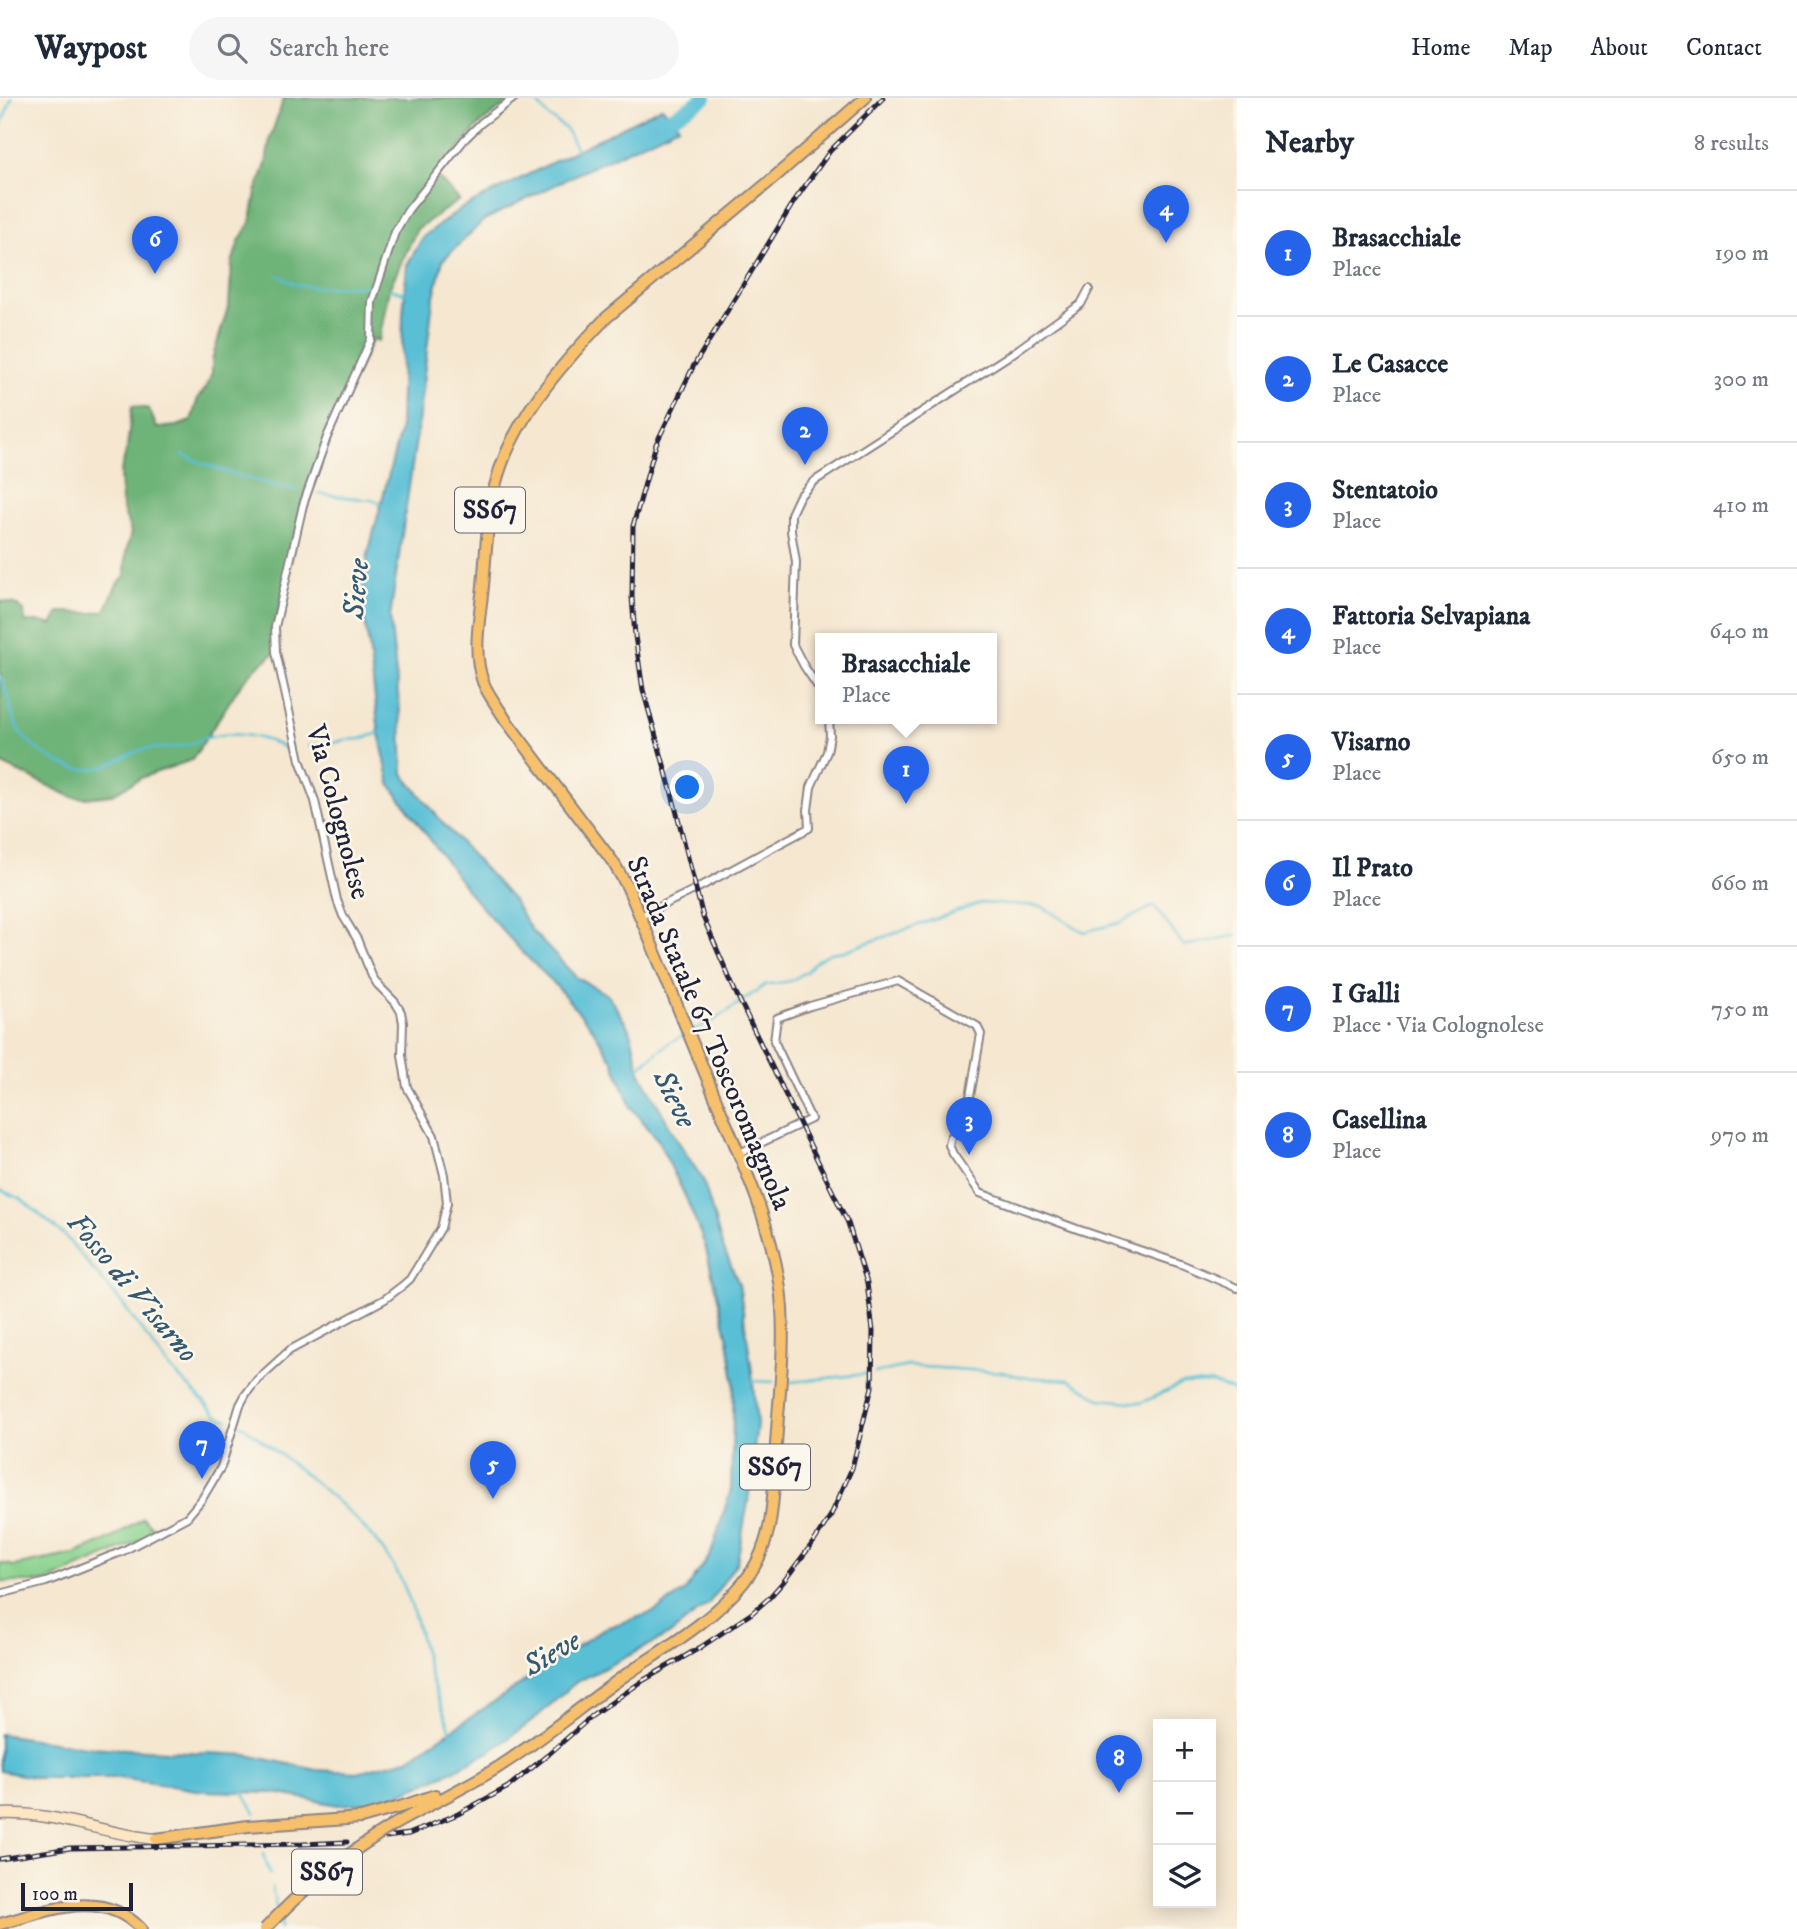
<!DOCTYPE html>
<meta charset="utf-8">
<style>
:root{--surface:#fff;--page:#f6f6f7;--text:#1f2937;--muted:#747a83;--line:#e0e1e3;--accent:#2563eb}
body{margin:0;font-family:"IM FELL DW Pica",serif;background:var(--page);color:var(--text)}
.controls{position:absolute;right:21px;bottom:21px;display:grid;overflow:hidden;border-radius:0px;box-shadow:0 4px 18px #0003}
.controls button{width:63px;height:63px;display:grid;place-items:center;padding:0;border:0;border-bottom:2px solid var(--line);background:var(--surface);color:var(--text);font:35px sans-serif}
.scale{position:absolute;left:21px;bottom:18px;width:112px;box-sizing:border-box;padding-left:7px;border:4px solid #22223b;border-top:0;font-size:19px;line-height:24px;white-space:nowrap;color:#22223b;-webkit-text-stroke:5px #fbf7ec;paint-order:stroke}
.you{position:absolute;left:688px;top:690px;width:24px;height:24px;margin:-18px;border:5px solid #fff;border-radius:50%;background:#1a73e8;box-shadow:0 0 0 10px #1a73e833}
.badge{display:grid;place-items:center;width:46px;height:46px;border-radius:50%;background:var(--accent);color:#fff;font-size:23px;font-weight:700}
.pin{position:absolute;translate:-50% -58px;filter:drop-shadow(0 2px 4px #0008)}
.pin::after{content:'';position:absolute;top:37px;width:24px;height:21px;background:inherit;clip-path:polygon(0 0,100% 0,50% 100%)}
.popup{position:absolute;left:815px;top:535px;width:182px;height:91px;box-sizing:border-box;display:grid;place-content:center;border-radius:0px;background:var(--surface);filter:drop-shadow(0 2px 5px #0005);font-size:23px;white-space:nowrap;color:var(--muted)}
.popup b{font-size:26px;color:var(--text)}
.popup::after{content:'';position:absolute;left:50%;top:100%;margin-left:-14px;border:14px solid transparent;border-top-color:var(--surface)}
.list{margin:0;padding:0;list-style:none}
h2{display:flex;justify-content:space-between;align-items:center;height:91px;margin:0;padding:0 28px;font-size:30px}
h2 small{font-size:23px;font-weight:400;color:var(--muted)}
.list li{display:grid;grid-template-columns:46px 1fr auto;gap:21px;align-items:center;box-sizing:border-box;height:126px;padding:0 28px;border-top:2px solid var(--line)}
.list b{display:block;font-size:26px;white-space:nowrap}
.list p{margin:0;font-size:23px;white-space:nowrap;color:var(--muted)}
.list em{font-size:23px;font-style:normal;color:var(--muted)}
.icon{flex:none;width:38px;height:38px;fill:none;stroke:currentColor;stroke-width:2;stroke-linecap:round;stroke-linejoin:round}
.map{position:relative;flex:none;width:1237px;height:1831px;overflow:hidden}
header{display:flex;align-items:center;gap:42px;box-sizing:border-box;height:98px;padding:0 35px;background:var(--surface);border-bottom:2px solid var(--line)}
header strong{font-size:33px}
nav{display:flex;gap:38px;margin-inline-start:auto;font-size:24px}
.search{width:490px;height:63px;background:var(--page);display:flex;align-items:center;gap:18px;box-sizing:border-box;padding:0 24px;border-radius:38px;color:var(--muted);font-size:26px}
main{display:flex}
aside{flex:1;background:var(--surface)}
.map>svg:first-child{display:block}
.green{fill:#88d18c;stroke:#557a64;stroke-width:2}
.forest{fill:#6eb378;stroke:#486a5a;stroke-width:2}
.water{fill:#58bfd5;stroke:#3d7088;stroke-width:2}
.lines{fill:none;stroke-linecap:round;stroke-linejoin:round}
.stream{stroke:#58bfd5;stroke-width:2.5}
.river{stroke:#58bfd5;stroke-width:14}
.street-casing{stroke:#8c8486;stroke-width:10}
.secondary-casing{stroke:#8c8486;stroke-width:13}
.primary-casing{stroke:#8c8486;stroke-width:14}
.street{stroke:#fff;stroke-width:6}
.secondary{stroke:#fce6c4;stroke-width:10}
.primary{stroke:#f7c06c;stroke-width:10}
.rail-casing{stroke:#22223b;stroke-width:5}
.rail{stroke:#fbf7ec;stroke-width:2.5;stroke-dasharray:8;stroke-linecap:butt}
.primary-bridge-casing{stroke:#8c8486;stroke-width:14;stroke-linecap:butt}
.primary-bridge{stroke:#f7c06c;stroke-width:10}
.labels{text-anchor:middle;dominant-baseline:central;stroke-width:5;stroke-linejoin:round;paint-order:stroke}
.shield{fill:#fbf7ec;stroke:#636270;stroke-width:2}
.shield-label{font-size:26px;font-weight:bold;fill:#22223b}
.street-label{font-size:28px;fill:#22223b;stroke:#fbf7ec}
.water-label{font-size:30px;font-style:italic;fill:#355971;stroke:#fbf7ec}
</style>
<header>
<strong>Waypost</strong>
<div class="search"><svg class="icon" aria-label="search" viewBox="0 0 24 24"><circle cx="10" cy="10" r="6"/><path d="M15 15l6 6"/></svg>Search here</div>
<nav><a>Home</a><a>Map</a><a>About</a><a>Contact</a></nav>
</header>
<main>
<div class="map">
<svg width="1237" height="1831" viewBox="0 0 1237 1831">
<rect width="100%" height="100%" fill="#fbf7ec"/>
<filter id="ink" filterUnits="userSpaceOnUse"><feTurbulence type="fractalNoise" baseFrequency=".0143" numOctaves="2"/><feDisplacementMap in="SourceGraphic" scale="14" xChannelSelector="R" yChannelSelector="G"/><feConvolveMatrix kernelMatrix="1 2 1 2 8 2 1 2 1" color-interpolation-filters="sRGB"/></filter>
<filter id="wash" filterUnits="userSpaceOnUse"><feTurbulence type="fractalNoise" baseFrequency=".00686" numOctaves="4" result="noise"/><feDisplacementMap in="SourceGraphic" scale="28" xChannelSelector="R" yChannelSelector="G"/><feGaussianBlur stdDeviation="1.57" result="paint"/><feColorMatrix in="noise" values="0 0 0 0 0 0 0 0 0 0 0 0 0 0 0 0 0 1.4 0 .05"/><feComposite in="paint" operator="in"/></filter>
<g filter="url(#wash)">
<rect width="100%" height="100%" fill="#f5e7d0"/>
<path class="green" d="M 143,1420 L 157,1435 L 46,1484 L 0,1484 L 0,1465 L 14,1468 L 74,1456 L 112,1440 Z"/>
<path class="forest" d="M 284,0 L 514,0 L 481,25 L 436,77 L 459,102 L 417,131 L 389,191 L 379,243 L 372,241 L 341,309 L 303,407 L 275,529 L 276,554 L 256,570 L 241,586 L 192,662 L 143,679 L 111,697 L 85,700 L 72,699 L 0,665 L 0,503 L 15,506 L 24,513 L 25,524 L 43,524 L 52,527 L 59,514 L 92,515 L 105,513 L 117,486 L 125,478 L 126,455 L 131,434 L 122,409 L 120,376 L 127,350 L 132,308 L 149,311 L 157,330 L 177,328 L 191,323 L 198,300 L 206,290 L 212,275 L 212,262 L 229,206 L 232,165 L 239,143 L 251,123 L 256,94 L 266,66 L 270,40 Z"/>
<path class="water" d="M 662,9 L 679,28 L 581,74 L 484,122 L 443,162 L 433,202 L 417,334 L 390,519 L 401,624 L 403,676 L 443,725 L 512,801 L 532,833 L 576,879 L 608,897 L 630,932 L 640,974 L 676,1040 L 703,1082 L 722,1147 L 739,1186 L 751,1265 L 757,1326 L 748,1404 L 737,1464 L 709,1505 L 669,1537 L 575,1585 L 531,1624 L 494,1651 L 453,1673 L 382,1704 L 338,1707 L 275,1695 L 203,1693 L 119,1680 L 38,1680 L 0,1673 L 0,1636 L 86,1649 L 247,1657 L 317,1672 L 357,1674 L 408,1661 L 603,1531 L 654,1514 L 685,1493 L 711,1456 L 731,1391 L 734,1284 L 728,1241 L 705,1147 L 686,1100 L 658,1042 L 631,1009 L 613,963 L 592,930 L 553,884 L 522,854 L 469,795 L 390,686 L 379,635 L 369,548 L 361,504 L 368,456 L 400,333 L 403,217 L 407,167 L 423,139 L 462,110 Z"/>
<g class="lines">
<path class="stream" d="M 533,0 L 548,18 L 565,30 L 578,53
M 0,30 L 12,0
M 278,177 L 296,187 L 319,189 L 365,188
M 389,191 L 405,195
M 183,357 C 220,374 257,384 296,392
M 319,396 L 372,402 L 382,406
M 0,579 C 10,596 9,618 20,634 C 37,656 72,677 99,670 C 113,667 125,657 138,653 C 150,649 163,651 176,649 C 186,648 196,643 206,640 C 234,632 264,638 289,652
M 309,648 L 328,647 L 344,642 L 361,641 L 379,635
M 690,934 L 713,923 L 765,887 L 790,883 L 806,874 L 816,863 L 830,855 L 844,853 L 981,805 L 1041,808 L 1084,834 L 1119,825 L 1154,808 L 1184,848 L 1237,837
M 638,970 L 670,944 L 684,937
M 0,1092 L 21,1101 L 64,1137 L 121,1204 L 169,1269 L 217,1317 L 228,1322
M 875,1275 L 908,1268 L 1002,1274 L 1022,1279 L 1070,1282 L 1100,1301 L 1141,1305 L 1182,1286 L 1211,1285 L 1237,1294
M 752,1283 L 773,1284
M 791,1284 L 866,1276
M 238,1326 L 245,1329 C 297,1371 366,1417 398,1476 C 416,1509 421,1548 432,1583 C 438,1600 445,1616 451,1633
M 243,1694 L 255,1715
M 263,1756 L 270,1776
M 272,1789 L 277,1813
M 279,1823 L 280,1831"/>
<path class="river" d="M 655,29 L 705,0"/>
</g>
</g>
<g filter="url(#ink)">
<g class="lines">
<g class="street-casing">
<path id="street" d="M 820,592 L 804,568 L 793,547 L 796,464 L 791,433 L 791,416 L 799,399 L 813,384 L 1013,255 L 1081,206 L 1089,191
M 641,818 L 696,791 L 809,730 L 808,712 L 811,689 L 827,654 L 830,638 L 829,620
M 740,1055 L 811,1021 L 774,943 L 777,920 L 810,908 L 898,883 L 977,928 L 981,936 L 968,1010 L 963,1025 L 951,1039 L 949,1047 L 953,1056 L 980,1095 L 1077,1131 L 1181,1166 L 1237,1190
M 0,1496 L 46,1484 L 123,1453 L 187,1419 L 202,1401 L 221,1369 L 240,1307 L 246,1296 L 257,1282 L 290,1252 L 385,1201 L 402,1188 L 410,1181 L 441,1130 L 447,1105 L 444,1077 L 434,1038 L 407,989 L 402,957 L 403,925 L 401,914 L 395,904 L 378,887 L 372,878 L 357,841 L 343,818 L 337,802 L 315,703 L 300,662 L 276,554 L 275,529 L 303,407 L 327,339 L 371,241 L 372,204 L 395,134 L 408,112 L 464,42 L 481,25 L 514,0"/>
</g>
<g class="secondary-casing">
<path id="secondary" d="M 0,1716 C 54,1713 103,1736 156,1741"/>
</g>
<g class="primary-casing">
<path id="primary" d="M 395,1726 C 427,1708 460,1692 492,1673 C 538,1645 580,1609 624,1578 C 665,1550 711,1524 743,1485 C 776,1446 773,1395 776,1347 C 779,1295 787,1242 780,1190 C 770,1118 737,1054 710,987 C 682,921 656,854 627,788 L 613,764 L 505,621 C 498,609 488,597 483,584 C 472,554 480,519 483,488 C 486,455 487,420 495,388 C 511,323 561,267 606,220 L 770,83 L 865,0
M 156,1741 L 248,1728 L 361,1720 L 400,1709 L 435,1697
M 0,1826 C 48,1813 101,1789 141,1831"/>
</g>
<use href="#street" class="street"/>
<use href="#secondary" class="secondary"/>
<use href="#primary" class="primary"/>
<g class="rail-casing">
<path id="rail" d="M 386,1739 L 409,1736 L 458,1716 L 508,1689 L 549,1656 L 592,1618 L 644,1582 L 701,1549 L 752,1515 L 769,1500 L 784,1483 L 815,1442 L 831,1417 L 852,1370 L 872,1289 L 873,1233 L 867,1185 L 848,1125 L 735,893 L 703,819 L 671,692 L 643,592 L 635,538 L 632,499 L 633,428 L 656,346 L 693,269 L 795,102 L 830,53 L 883,0
M 0,1761 L 70,1750 L 303,1746 L 347,1744"/>
</g>
<use href="#rail" class="rail"/>
<g class="primary-bridge-casing">
<path id="primary-bridge" d="M 265,1831 C 303,1790 347,1755 395,1726"/>
</g>
<use href="#primary-bridge" class="primary-bridge"/>
</g>
</g>
<g class="labels">
<g class="shield">
<rect x="455" y="389.5" width="70" height="45" rx="5"/>
<rect x="740" y="1346.5" width="70" height="45" rx="5"/>
<rect x="292" y="1751.5" width="70" height="45" rx="5"/>
</g>
<g class="shield-label">
<text x="490" y="412">SS67</text>
<text x="775" y="1369">SS67</text>
<text x="327" y="1774">SS67</text>
</g>
<g class="street-label">
<text transform="translate(338 714) rotate(75)">Via Colognolese</text>
<text transform="translate(709 935) rotate(67)">Strada Statale 67 Toscoromagnola</text>
</g>
<g class="water-label">
<text transform="translate(357 491) rotate(-85)">Sieve</text>
<text transform="translate(674 1001) rotate(63)">Sieve</text>
<text transform="translate(132 1190) rotate(50)">Fosso di Visarno</text>
<text transform="translate(552 1556) rotate(-31)">Sieve</text>
</g>
</g>
</svg>
<div class="controls">
<button>+</button>
<button>−</button>
<button><svg class="icon" aria-label="layers" viewBox="0 0 24 24"><path d="M12 4l9 5-9 5-9-5zM3 14l9 5 9-5"/></svg></button>
</div>
<div class="scale">100 m</div>
<div class="you"></div>
<div class="pin badge" style="left:906px;top:706px">1</div>
<div class="popup"><b>Brasacchiale</b>Place</div>
<div class="pin badge" style="left:805px;top:367px">2</div>
<div class="pin badge" style="left:969px;top:1057px">3</div>
<div class="pin badge" style="left:1166px;top:145px">4</div>
<div class="pin badge" style="left:493px;top:1401px">5</div>
<div class="pin badge" style="left:155px;top:176px">6</div>
<div class="pin badge" style="left:202px;top:1381px">7</div>
<div class="pin badge" style="left:1119px;top:1695px">8</div>
</div>
<aside>
<h2>Nearby<small>8 results</small></h2>
<ul class="list">
<li><span class="badge">1</span><div><b>Brasacchiale</b><p>Place</p></div><em>190 m</em></li>
<li><span class="badge">2</span><div><b>Le Casacce</b><p>Place</p></div><em>300 m</em></li>
<li><span class="badge">3</span><div><b>Stentatoio</b><p>Place</p></div><em>410 m</em></li>
<li><span class="badge">4</span><div><b>Fattoria Selvapiana</b><p>Place</p></div><em>640 m</em></li>
<li><span class="badge">5</span><div><b>Visarno</b><p>Place</p></div><em>650 m</em></li>
<li><span class="badge">6</span><div><b>Il Prato</b><p>Place</p></div><em>660 m</em></li>
<li><span class="badge">7</span><div><b>I Galli</b><p>Place · Via Colognolese</p></div><em>750 m</em></li>
<li><span class="badge">8</span><div><b>Casellina</b><p>Place</p></div><em>970 m</em></li>
</ul>
</aside>
</main>
